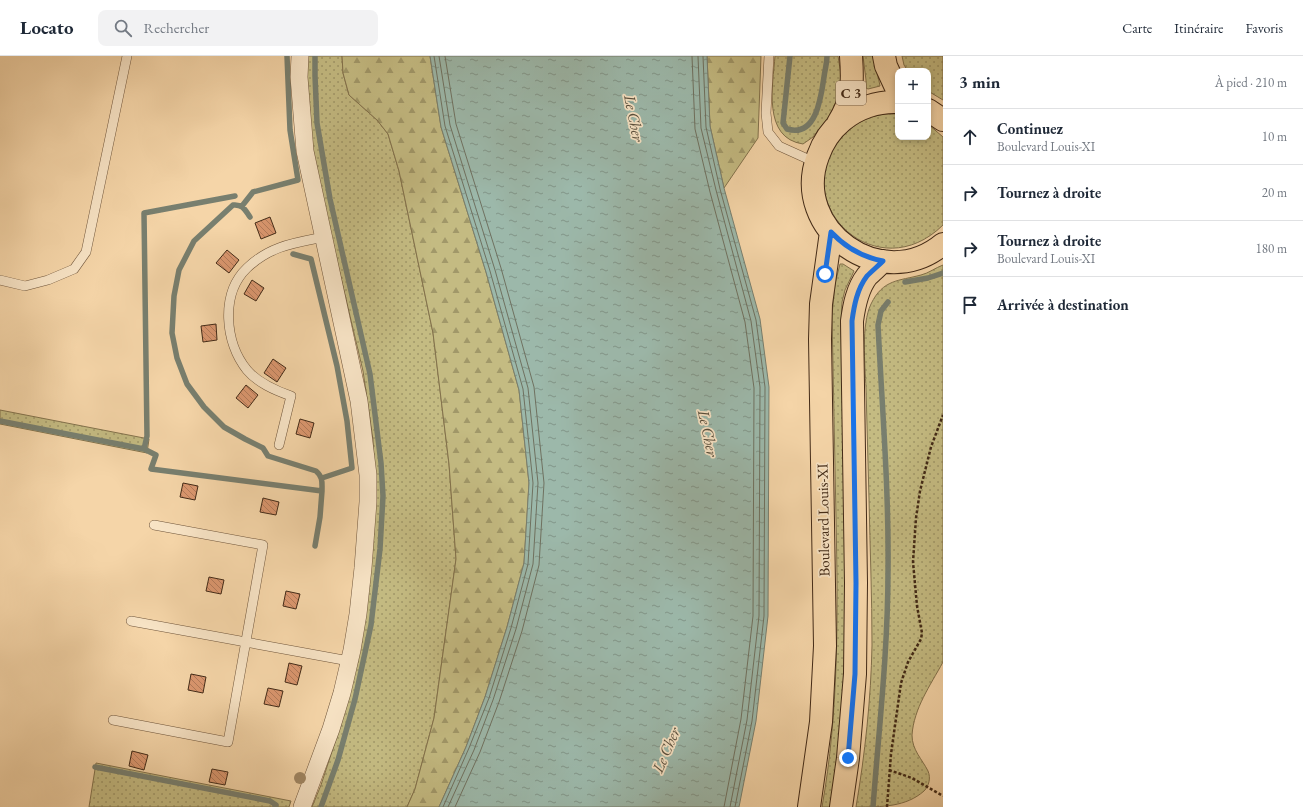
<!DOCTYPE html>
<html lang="fr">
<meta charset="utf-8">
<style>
:root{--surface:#fff;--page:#f2f2f3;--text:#1f2937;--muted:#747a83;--line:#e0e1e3}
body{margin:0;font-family:"EB Garamond",serif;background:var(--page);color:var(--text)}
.controls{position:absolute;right:12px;top:12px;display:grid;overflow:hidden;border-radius:8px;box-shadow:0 2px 6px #0003}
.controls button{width:36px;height:36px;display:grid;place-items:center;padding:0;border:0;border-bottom:1px solid var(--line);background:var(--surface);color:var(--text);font:20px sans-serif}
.stop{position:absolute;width:12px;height:12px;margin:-9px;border:3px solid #1a73e8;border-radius:50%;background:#fff}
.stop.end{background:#1a73e8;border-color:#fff;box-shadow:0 1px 4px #0008}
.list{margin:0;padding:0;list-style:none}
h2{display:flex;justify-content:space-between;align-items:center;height:52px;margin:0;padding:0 16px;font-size:17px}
h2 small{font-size:13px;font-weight:400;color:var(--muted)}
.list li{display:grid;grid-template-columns:26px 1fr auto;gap:12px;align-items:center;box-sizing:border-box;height:56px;padding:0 16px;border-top:1px solid var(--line)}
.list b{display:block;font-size:15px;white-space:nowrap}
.list p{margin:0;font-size:13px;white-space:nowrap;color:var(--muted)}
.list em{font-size:13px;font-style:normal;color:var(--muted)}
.icon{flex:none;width:22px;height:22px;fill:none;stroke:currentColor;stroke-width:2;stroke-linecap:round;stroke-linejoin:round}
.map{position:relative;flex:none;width:943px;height:751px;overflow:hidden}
header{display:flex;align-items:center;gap:24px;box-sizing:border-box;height:56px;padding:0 20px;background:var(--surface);border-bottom:1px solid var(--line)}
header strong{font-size:19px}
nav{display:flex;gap:22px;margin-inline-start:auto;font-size:14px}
.search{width:280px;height:36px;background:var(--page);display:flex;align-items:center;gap:10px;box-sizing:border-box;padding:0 14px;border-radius:8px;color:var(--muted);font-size:15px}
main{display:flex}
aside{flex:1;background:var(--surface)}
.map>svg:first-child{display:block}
.grass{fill:url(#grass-dots);stroke:#83724c}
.forest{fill:url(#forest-firs);stroke:#83724c}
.water{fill:url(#water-ripples);stroke:#787f6f}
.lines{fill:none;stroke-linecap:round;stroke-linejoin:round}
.shore{stroke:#6f7160;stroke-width:1}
.stream{stroke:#787f6f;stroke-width:5.5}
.building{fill:url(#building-back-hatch);stroke:#422a17}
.lane-casing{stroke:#6f553b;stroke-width:10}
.street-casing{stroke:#6f553b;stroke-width:18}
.primary-casing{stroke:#422a17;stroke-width:24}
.path{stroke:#422a17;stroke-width:2.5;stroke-dasharray:3 2;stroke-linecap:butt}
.lane{stroke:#f8e4c6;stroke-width:9}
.street{stroke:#f8e4c6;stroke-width:17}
.primary{stroke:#f5d5a8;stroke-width:22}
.tree{fill:#a18764}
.route{stroke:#1a73e8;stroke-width:5}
.labels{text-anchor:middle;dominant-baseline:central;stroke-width:3.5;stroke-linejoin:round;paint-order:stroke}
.shield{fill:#f8e4c6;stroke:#79624c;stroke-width:1}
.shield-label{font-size:14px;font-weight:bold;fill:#422a17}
.street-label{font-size:15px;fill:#422a17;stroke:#f8e4c6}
.water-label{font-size:16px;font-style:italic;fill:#584e3c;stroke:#f8e4c6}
</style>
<header>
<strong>Locato</strong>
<div class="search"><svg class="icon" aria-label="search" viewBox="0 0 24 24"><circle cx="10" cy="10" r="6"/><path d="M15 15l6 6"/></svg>Rechercher</div>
<nav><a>Carte</a><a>Itinéraire</a><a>Favoris</a></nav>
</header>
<main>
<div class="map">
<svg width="943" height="751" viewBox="0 0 943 751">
<defs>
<pattern id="grass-dots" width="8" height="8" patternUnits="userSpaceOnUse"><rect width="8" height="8" fill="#c4bb82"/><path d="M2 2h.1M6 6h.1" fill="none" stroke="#a19869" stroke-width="1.8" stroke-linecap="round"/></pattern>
<pattern id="forest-firs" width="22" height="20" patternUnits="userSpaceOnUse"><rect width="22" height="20" fill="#c4bb82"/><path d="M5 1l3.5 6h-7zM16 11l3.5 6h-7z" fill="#a19869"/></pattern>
<pattern id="water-ripples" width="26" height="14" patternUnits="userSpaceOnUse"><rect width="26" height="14" fill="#9cb8aa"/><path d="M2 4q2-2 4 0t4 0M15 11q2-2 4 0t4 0" fill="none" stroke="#819689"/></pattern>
<pattern id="building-back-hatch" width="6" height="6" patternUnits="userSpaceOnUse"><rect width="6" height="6" fill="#db976f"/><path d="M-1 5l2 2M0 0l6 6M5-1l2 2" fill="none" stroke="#b37b5a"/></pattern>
</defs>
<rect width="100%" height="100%" fill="#f5d5a8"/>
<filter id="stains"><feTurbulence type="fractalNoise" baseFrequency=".005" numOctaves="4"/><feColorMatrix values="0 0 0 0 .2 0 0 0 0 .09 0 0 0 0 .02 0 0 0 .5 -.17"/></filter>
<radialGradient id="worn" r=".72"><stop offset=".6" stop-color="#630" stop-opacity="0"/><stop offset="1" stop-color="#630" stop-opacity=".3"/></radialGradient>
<path class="grass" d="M 306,0 L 342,0 L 343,17 L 349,39 L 377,64 L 388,78 L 399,115 L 433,277 L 449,408 L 456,503 L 434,662 L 415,733 L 407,751 L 312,751 L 321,729 L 342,665 L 359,598 L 374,437 L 373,384 L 363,315 L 312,99 Z
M 775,0 L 838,0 L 841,19 L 839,38 L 836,51 L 813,81 L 803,88 C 762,82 773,29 775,0 Z
M 863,0 L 874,0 L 880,30 L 868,33 L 866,32 L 866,24 Z
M 902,0 L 943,0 L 943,44 L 928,35 L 928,15 L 908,15 L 904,9 Z
M 884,58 L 898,58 L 898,81 L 928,81 L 928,68 L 943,81 L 943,169 C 878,233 789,151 838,85 C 850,70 866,61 884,58 Z
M 840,208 L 843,208 L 854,215 L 845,234 L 842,246 L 841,268 L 845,432 L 846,585 L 841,672 L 831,751 L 822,751 C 839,656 838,558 836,462 C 835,394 833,327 832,259 L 835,228 Z
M 943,209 L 943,606 C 930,630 914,652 912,679 C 912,694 922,703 928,715 C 931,722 929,730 924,735 C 906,751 882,751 856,751 C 865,698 871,643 872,589 C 872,540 870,492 869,443 C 868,406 867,369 866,332 C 865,308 861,269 871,248 C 883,223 899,225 921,219 C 929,217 935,212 943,209 Z
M 0,354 L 149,383 L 147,397 L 0,368 Z
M 96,707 L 291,745 L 289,751 L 89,751 Z"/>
<path class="forest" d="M 342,0 L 430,0 L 441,71 L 486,216 L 519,334 L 529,427 L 524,507 L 507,571 L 485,641 L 466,691 L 439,751 L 407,751 L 415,733 L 434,662 L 456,503 L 449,408 L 433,277 L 399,115 L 388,78 L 377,64 L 349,39 L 343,17 Z
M 707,0 L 761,0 L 758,82 L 724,132 L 710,70 Z"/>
<path class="water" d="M 430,0 L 707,0 L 710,70 L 724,132 L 760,263 L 769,331 L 768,560 L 756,665 L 739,751 L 439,751 L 466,691 L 485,641 L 507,571 L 524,507 L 529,427 L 519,334 L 486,216 L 441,71 Z"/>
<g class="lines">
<path class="shore" d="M 434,0 L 445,70 L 490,215 L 523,333 L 533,427 L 528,508 L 511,572 L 489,642 L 469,692 L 443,751
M 439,0 L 450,69 L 495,214 L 528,332 L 538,427 L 533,508 L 516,573 L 493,644 L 474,694 L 448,751
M 445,0 L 456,68 L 501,212 L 534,331 L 544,427 L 539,509 L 522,575 L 499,646 L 480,696 L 455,751
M 692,0 L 695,73 L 710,136 L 745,266 L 754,332 L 753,560 L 741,663 L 724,751
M 698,0 L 701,72 L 716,134 L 751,265 L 760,331 L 759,560 L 747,664 L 730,751
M 703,0 L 706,71 L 720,133 L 756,264 L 765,331 L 764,560 L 752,665 L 735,751"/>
<path class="stream" d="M 315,0 L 315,20 L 317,67 L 330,143 L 370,318 L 381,407 L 383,440 L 380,493 L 371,569 L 355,643 L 338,704 L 321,751
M 790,0 L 783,67 L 787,73 C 816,82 821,42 824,21 C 825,13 827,8 827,0
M 242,150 L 253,136 L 298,124 L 290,74 L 287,0
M 293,198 L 311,203 L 337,310 L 347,365 L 352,412 L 322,422
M 905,226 L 928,222 L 943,217
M 0,365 L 144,393 L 156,399 L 151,413 L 322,435 C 322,426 323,421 316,415 L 268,400 L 263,392 L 245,383 L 224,371 L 204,351 L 187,328 L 177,302 L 172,277 L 174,240 L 179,214 L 194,185 L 233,149 C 243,148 245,154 250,161
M 144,393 L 147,380 L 144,157 L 235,140
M 315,490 L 320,461 L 322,435
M 95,711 L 270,745 L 276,749 L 275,751
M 873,751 C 879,672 888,594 888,515 C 889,433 882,351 878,269 L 881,255 L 888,246"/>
</g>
<path class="building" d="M 270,161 L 276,177 L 261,183 L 255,167 Z
M 227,194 L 239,204 L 229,217 L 216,207 Z
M 252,224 L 264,232 L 256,245 L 244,238 Z
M 216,268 L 217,284 L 203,286 L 201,270 Z
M 273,303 L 286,312 L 277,326 L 264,317 Z
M 246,329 L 258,339 L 248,352 L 236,342 Z
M 300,363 L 314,367 L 310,382 L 296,378 Z
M 183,427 L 198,430 L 195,444 L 180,441 Z
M 263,442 L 279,446 L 276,459 L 260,456 Z
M 209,521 L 224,524 L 221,538 L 206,535 Z
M 286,535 L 300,538 L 296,553 L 283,550 Z
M 289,607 L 302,610 L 297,629 L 285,626 Z
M 191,618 L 206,621 L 203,637 L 188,634 Z
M 268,632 L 283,635 L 279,651 L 264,648 Z
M 132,695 L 148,699 L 144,714 L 129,710 Z
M 212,713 L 228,716 L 225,729 L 209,726 Z"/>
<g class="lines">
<g class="lane-casing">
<path id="lane" d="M 769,0 L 766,57 L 768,76 L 779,90 L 810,104 L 815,108
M 0,224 L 25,230 L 48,224 L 74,213 L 86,196 L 127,0
M 279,389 L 291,340 C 274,334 258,327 247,314 C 225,287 220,238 247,212 C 270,190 294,187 324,181
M 131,565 L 349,605
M 113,664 L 228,686 L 263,489 L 154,469"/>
</g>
<g class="street-casing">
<path id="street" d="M 300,0 L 299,21 L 305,95 L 359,345 L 368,419 L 368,446 L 363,512 L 358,558 L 352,594 L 342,637 L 331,673 L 302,751"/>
</g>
<g class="primary-casing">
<path id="primary" d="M 884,0 L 886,10 L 898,36
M 898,46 C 878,45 857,52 842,65 C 831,74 823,86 818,100 C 790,174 882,239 943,188
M 928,54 L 943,64
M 838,67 C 853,43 853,28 851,0
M 809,751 L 821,666 L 825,590 L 820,283 L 821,248 L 831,176
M 841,751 L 848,702 L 855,618 L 856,527 L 852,265 C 854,250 857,233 867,220 C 872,215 878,210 883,205"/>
</g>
<path class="path" d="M 889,714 L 912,722 L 943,740
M 887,751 L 891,698 L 901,627 L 908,606 L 921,583 L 922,577 L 917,550 L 913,506 L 916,462 L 920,435 L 931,391 L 943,359"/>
<use href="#lane" class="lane"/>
<use href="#street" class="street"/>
<use href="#primary" class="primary"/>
</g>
<circle class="tree" cx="300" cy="722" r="6"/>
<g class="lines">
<path class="route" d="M 825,218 L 831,176 C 846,192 862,201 883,205 C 878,210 872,215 867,220 C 857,233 854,250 852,265 L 856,527 L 855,618 L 848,702"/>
</g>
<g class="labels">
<rect class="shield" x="836" y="25" width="30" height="24" rx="3"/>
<g class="shield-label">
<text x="851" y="37">C 3</text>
</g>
<g class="street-label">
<text transform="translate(823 464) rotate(-91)">Boulevard Louis-XI</text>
</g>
<g class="water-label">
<text transform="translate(634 62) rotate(79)">Le Cher</text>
<text transform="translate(708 377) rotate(78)">Le Cher</text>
<text transform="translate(666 694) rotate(-67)">Le Cher</text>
</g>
</g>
<rect width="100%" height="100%" filter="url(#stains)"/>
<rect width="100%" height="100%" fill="url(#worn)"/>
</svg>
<div class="controls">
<button>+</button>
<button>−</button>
</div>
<div class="stop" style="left:825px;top:218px"></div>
<div class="stop end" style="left:848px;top:702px"></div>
</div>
<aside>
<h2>3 min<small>À pied · 210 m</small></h2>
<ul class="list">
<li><svg class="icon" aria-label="ahead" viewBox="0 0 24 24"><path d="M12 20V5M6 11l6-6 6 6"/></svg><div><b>Continuez</b><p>Boulevard Louis-XI</p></div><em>10 m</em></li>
<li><svg class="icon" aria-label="right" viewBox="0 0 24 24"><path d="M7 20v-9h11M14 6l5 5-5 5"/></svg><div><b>Tournez à droite</b></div><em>20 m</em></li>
<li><svg class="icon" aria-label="right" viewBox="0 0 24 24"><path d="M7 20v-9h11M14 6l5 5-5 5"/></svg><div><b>Tournez à droite</b><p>Boulevard Louis-XI</p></div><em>180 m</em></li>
<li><svg class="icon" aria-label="arrive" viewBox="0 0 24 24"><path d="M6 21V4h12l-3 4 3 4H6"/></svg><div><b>Arrivée à destination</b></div></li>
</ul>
</aside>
</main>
